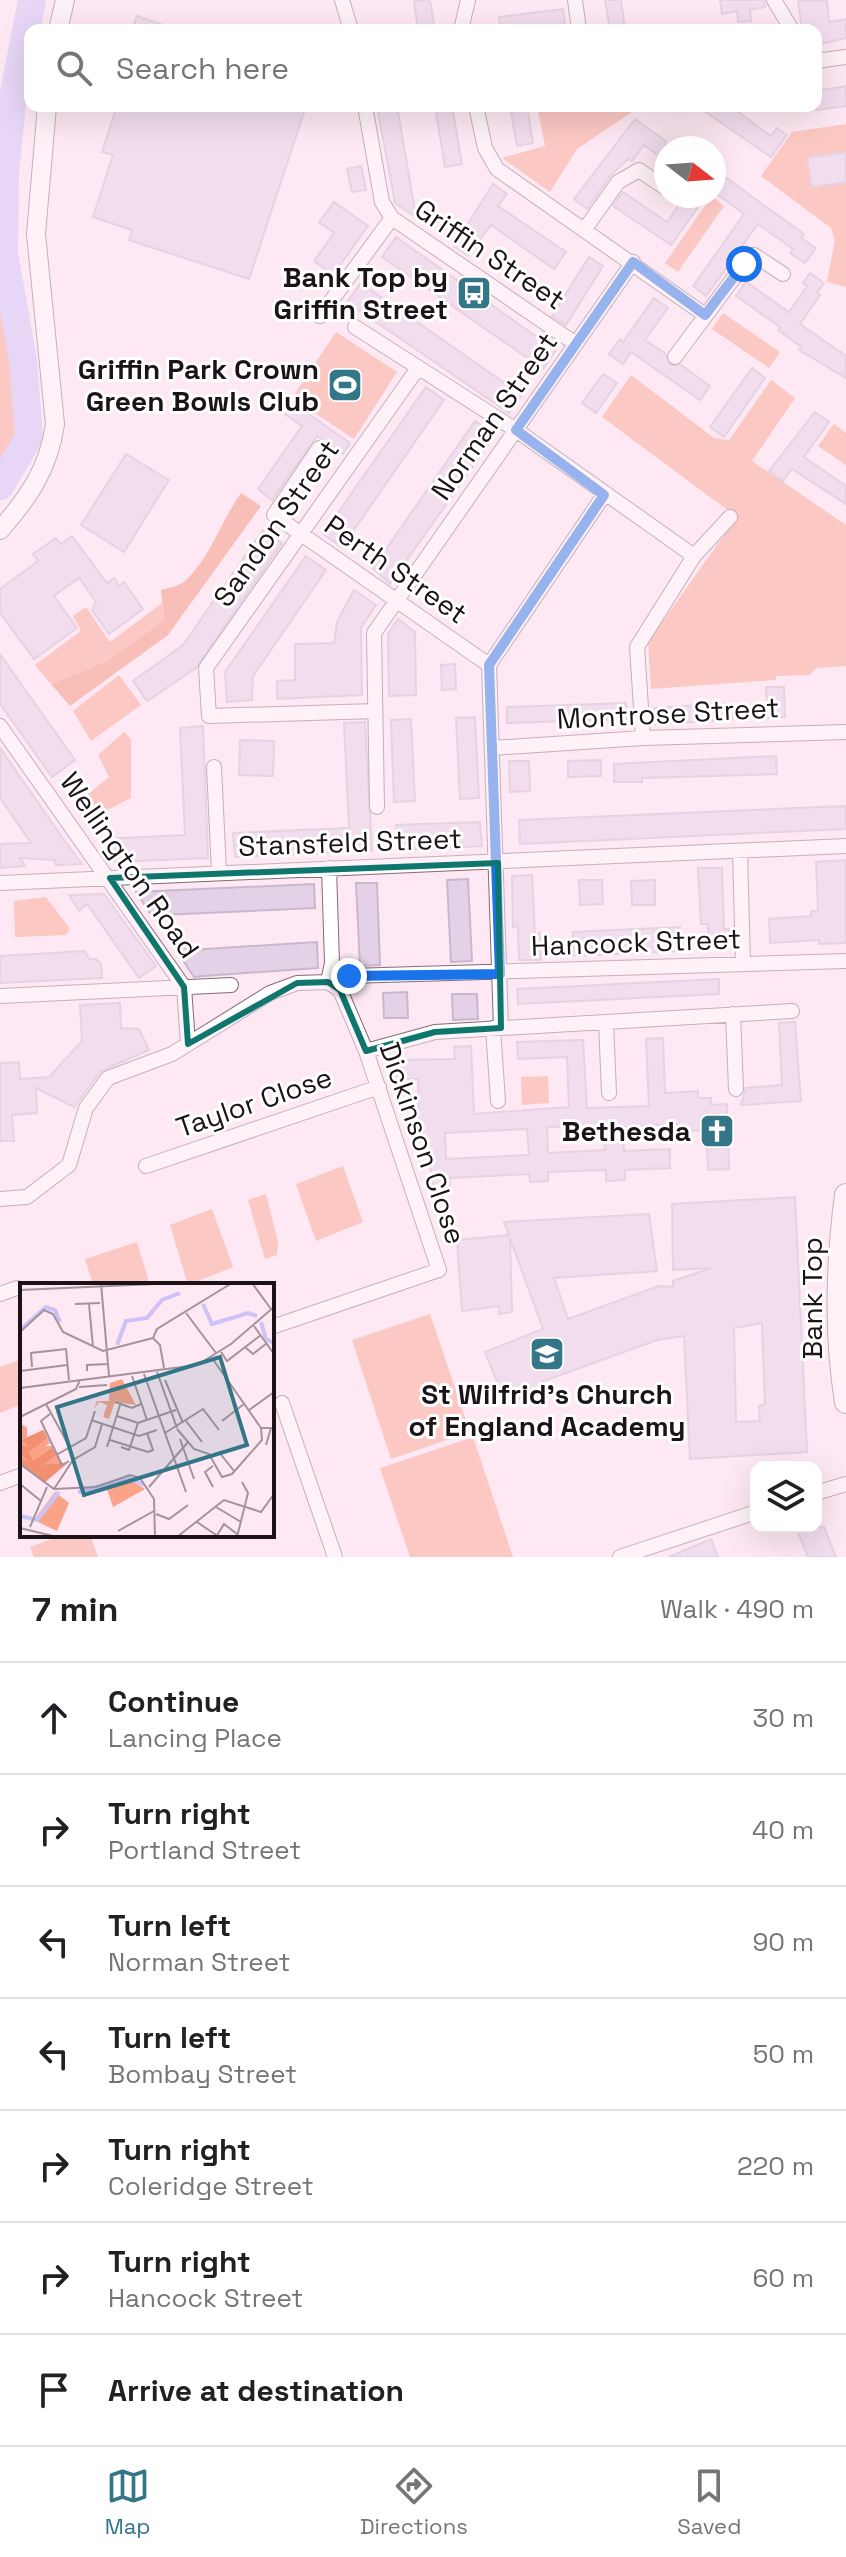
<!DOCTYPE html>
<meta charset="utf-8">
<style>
:root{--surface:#fff;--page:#f6f6f6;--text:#202124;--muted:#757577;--line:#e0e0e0;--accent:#337687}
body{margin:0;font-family:"Space Grotesk",sans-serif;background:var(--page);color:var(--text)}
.controls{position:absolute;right:24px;bottom:24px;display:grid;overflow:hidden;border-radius:16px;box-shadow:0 8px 32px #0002}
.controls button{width:72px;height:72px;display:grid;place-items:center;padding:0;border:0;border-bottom:2px solid var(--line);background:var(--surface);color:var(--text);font:40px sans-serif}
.compass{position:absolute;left:654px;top:136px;width:72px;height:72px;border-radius:50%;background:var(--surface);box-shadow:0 8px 32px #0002;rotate:107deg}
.stop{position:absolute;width:24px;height:24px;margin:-18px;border:6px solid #1a73e8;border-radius:50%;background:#fff}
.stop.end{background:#1a73e8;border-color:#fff;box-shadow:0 2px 8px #0008}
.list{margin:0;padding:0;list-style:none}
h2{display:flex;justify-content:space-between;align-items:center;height:104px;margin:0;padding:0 32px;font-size:34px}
h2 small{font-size:26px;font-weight:400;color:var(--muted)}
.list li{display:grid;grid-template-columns:52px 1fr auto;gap:24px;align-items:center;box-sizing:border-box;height:112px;padding:0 32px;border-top:2px solid var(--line)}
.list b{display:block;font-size:30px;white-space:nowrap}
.list p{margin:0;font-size:26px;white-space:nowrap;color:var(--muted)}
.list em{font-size:26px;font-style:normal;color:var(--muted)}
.icon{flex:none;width:44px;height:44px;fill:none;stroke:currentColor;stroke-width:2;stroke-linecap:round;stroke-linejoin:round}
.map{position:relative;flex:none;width:846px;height:1557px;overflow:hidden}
.search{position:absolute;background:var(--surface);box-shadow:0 8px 32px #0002;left:24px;right:24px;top:24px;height:88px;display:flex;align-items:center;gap:20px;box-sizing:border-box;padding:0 28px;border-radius:16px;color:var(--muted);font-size:30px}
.sheet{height:888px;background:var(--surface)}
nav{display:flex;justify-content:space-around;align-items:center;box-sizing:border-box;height:112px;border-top:2px solid var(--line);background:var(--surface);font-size:22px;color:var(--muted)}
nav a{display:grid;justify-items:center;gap:4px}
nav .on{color:var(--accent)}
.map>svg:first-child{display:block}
.green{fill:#faa389}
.forest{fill:#f28f72}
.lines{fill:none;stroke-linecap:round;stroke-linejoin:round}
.river{stroke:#cdc1f8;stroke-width:28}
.building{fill:#e3d1e7;stroke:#c9b8cd;stroke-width:2;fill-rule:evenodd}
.minor-casing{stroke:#836b78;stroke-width:16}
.secondary-casing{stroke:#836b78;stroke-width:20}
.primary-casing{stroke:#836b78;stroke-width:24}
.minor{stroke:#fff;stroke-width:14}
.secondary{stroke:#fff;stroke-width:18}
.primary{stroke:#fff;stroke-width:22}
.route{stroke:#1a73e8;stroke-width:10}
.marked{fill:none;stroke:#0f766e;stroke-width:6;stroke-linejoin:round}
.labels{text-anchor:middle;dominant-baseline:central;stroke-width:6;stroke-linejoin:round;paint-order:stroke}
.street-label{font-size:28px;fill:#1c1318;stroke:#fff}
.poi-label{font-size:28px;font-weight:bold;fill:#1c1318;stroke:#fff;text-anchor:end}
.inset-river{fill:none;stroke:#cdc1f8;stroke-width:4}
.inset-road{fill:none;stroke:#a4939b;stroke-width:2}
.view{fill:#337687;fill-opacity:0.15;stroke:#337687;stroke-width:4}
.inset-edge{fill:none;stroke:#1c1318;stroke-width:4}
</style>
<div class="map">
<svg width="846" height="1557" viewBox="0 0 846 1557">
<rect width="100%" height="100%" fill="#fee8f3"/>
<path class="green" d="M 575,106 L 630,106 L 632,112 L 577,149 L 550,192 L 502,158 L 545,146 L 538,111 Z
M 846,124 L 846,287 L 827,282 L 835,240 L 831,228 L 761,176 L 792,132 Z
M 712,196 L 724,206 L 678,272 L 665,263 Z
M 0,282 L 20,437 L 0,470 Z
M 723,313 L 780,352 L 769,368 L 712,329 Z
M 336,332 L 397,372 L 354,439 L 292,398 Z
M 631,375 L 714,438 L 729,440 L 771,380 L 795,398 L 752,461 L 846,525 L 846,666 L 816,668 L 810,675 L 776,676 L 776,680 L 651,689 L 648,642 L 737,517 L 602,417 Z
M 834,424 L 846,433 L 846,465 L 818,446 Z
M 162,603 L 164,620 L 107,661 L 51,684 L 35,665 L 81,631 L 73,616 L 86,607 L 110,642 Z
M 119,675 L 141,705 L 91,741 L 73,711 Z
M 124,732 L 131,739 L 131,798 L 85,821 L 74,806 L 109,777 L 98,755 Z
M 46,897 L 70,929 L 66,935 L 15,937 L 14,901 Z
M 548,1076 L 549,1103 L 522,1105 L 521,1077 Z
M 343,1166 L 363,1222 L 316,1241 L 296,1184 Z
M 266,1194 L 278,1242 L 277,1255 L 265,1259 L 248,1200 Z
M 212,1209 L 233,1267 L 188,1285 L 170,1225 Z
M 137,1242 L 150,1285 L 93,1285 L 85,1259 Z
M 430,1314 L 470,1432 L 391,1459 L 352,1340 Z
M 22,1359 L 22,1404 L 0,1413 L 0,1367 Z
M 473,1437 L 513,1557 L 410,1557 L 380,1468 Z
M 62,1535 L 90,1535 L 98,1557 L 34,1557 L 30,1547 Z"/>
<path class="forest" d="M 241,493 L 261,506 L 168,635 L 70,706 L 51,684 L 107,661 L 164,620 L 161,590 C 168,588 179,586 185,581 C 210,558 221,521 241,493 Z"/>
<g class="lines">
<path class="river" d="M 0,486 L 29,437 L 23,360 L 4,254 L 5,173 L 12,104 L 32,0"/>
</g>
<path class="building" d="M 430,0 L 435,30 L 418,30 L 414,1 Z
M 605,0 L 621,0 L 625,30 L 610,30 Z
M 720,0 L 764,0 L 765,7 L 750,10 L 751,21 L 738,22 L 737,11 L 722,14 Z
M 827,0 L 829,22 L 846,19 L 846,38 L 816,45 L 816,30 L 802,30 L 798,1 Z
M 563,9 L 565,24 L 501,30 L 499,17 Z
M 137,16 L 172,28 L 172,30 L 132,30 Z
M 846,86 L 846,106 L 816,110 L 816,91 Z
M 117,106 L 306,106 L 249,279 L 129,240 L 132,230 L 93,217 L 113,155 L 102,152 Z
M 377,106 L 397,106 L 416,217 L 395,203 Z
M 435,106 L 452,106 L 462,164 L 445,167 Z
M 510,106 L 527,106 L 533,143 L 517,146 Z
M 697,106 L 730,106 L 771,136 L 777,128 L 787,135 L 771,157 Z
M 635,119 L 666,141 L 666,161 L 644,145 L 632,161 L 628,159 L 610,176 L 587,209 L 574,199 Z
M 846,152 L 846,182 L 812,187 L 807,158 Z
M 361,166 L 366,190 L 352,192 L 347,169 Z
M 714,169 L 804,234 L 801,238 L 816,248 L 805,263 L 790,253 L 793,249 L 758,224 L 706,296 L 693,286 L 744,214 L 714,192 Z
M 493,184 L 507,194 L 498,206 L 566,252 L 554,269 L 491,225 L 468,256 L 454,246 Z
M 623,192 L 667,222 L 685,196 L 706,196 L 671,245 L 613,206 Z
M 334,202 L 368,226 L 333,275 L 314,261 L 334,233 L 319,222 Z
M 396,237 L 537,337 L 541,332 L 555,342 L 551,346 L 556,350 L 543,369 L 382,257 Z
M 589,257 L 603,266 L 566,325 L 552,316 Z
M 810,273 L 824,283 L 817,293 L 820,295 L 800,324 L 846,356 L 846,378 L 799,350 L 801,347 L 778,330 L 780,327 L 736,296 L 746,282 L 789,312 L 807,286 L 803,283 Z
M 361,283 L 522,395 L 509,413 L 347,302 Z
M 654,298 L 668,308 L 645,340 L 666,354 L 670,365 L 681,365 L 710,386 L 700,400 L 631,352 L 623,364 L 609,354 L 620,339 L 623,342 Z
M 752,368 L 765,378 L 724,437 L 710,427 Z
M 603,374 L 617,383 L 596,413 L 582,403 Z
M 426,387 L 444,400 L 342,547 L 323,534 Z
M 290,401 L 350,443 L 343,454 L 317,436 L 272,500 L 258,489 L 302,426 L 282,412 Z
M 815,412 L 829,422 L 804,457 L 846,486 L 846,504 L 792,469 L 783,481 L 769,471 Z
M 475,421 L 495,435 L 390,584 L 373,568 Z
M 126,454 L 169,480 L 124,552 L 81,525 Z
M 263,530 L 282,543 L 196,668 L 147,701 L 133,681 L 183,645 Z
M 72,536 L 107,583 L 114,578 L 119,586 L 124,582 L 143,609 L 109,634 L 92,610 L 96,602 L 79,578 L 54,596 L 77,628 L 34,659 L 0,613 L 0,589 L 38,561 L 33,554 L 56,538 L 61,544 Z
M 306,556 L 326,570 L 253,676 L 252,700 L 227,702 L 225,672 Z
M 354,590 L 376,605 L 361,628 L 362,695 L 277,699 L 277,681 L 295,680 L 295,644 L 334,643 L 337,622 Z
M 398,619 L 415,632 L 416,695 L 389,696 L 388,634 Z
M 0,654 L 75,760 L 52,777 L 0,704 Z
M 455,664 L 456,689 L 442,690 L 441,665 Z
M 766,687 L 784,687 L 785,717 L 767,718 Z
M 626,703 L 627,719 L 507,723 L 507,707 Z
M 715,704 L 732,704 L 732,720 L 655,724 L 654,708 Z
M 475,717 L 479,798 L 460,799 L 456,718 Z
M 411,719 L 415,801 L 394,802 L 391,720 Z
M 365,722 L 372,851 L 235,857 L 233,833 L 349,828 L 344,723 Z
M 203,726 L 208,858 L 115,862 L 102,839 L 185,835 L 180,728 Z
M 240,740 L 274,741 L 273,776 L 239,775 Z
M 0,748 L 64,840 L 82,864 L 56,865 L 55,860 L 20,858 L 25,866 L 0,868 L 0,844 L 31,843 L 0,798 Z
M 776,756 L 777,774 L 642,778 L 642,782 L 614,782 L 614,764 Z
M 601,760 L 601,776 L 568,777 L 568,761 Z
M 509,761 L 529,761 L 530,791 L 510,792 Z
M 846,806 L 846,829 L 520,844 L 519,820 Z
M 480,822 L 482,846 L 397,850 L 396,825 Z
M 846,860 L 846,943 L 819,944 L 819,940 L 770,943 L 769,919 L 811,916 L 811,911 L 818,911 L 816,862 Z
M 698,868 L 722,868 L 724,929 L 729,929 L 730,946 L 709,946 L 708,924 L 701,924 Z
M 532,875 L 535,934 L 540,933 L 541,960 L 519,960 L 518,926 L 513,927 L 512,876 Z
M 468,879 L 472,961 L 451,962 L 447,880 Z
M 579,880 L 602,880 L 603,904 L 580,905 Z
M 655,880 L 655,905 L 632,905 L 631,881 Z
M 356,883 L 377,883 L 380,965 L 360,966 Z
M 314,884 L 315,908 L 184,914 L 151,915 L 136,892 Z
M 104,894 L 156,966 L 139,978 L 87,904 L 79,911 L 69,895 Z
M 680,927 L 681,951 L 573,956 L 573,932 Z
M 317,942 L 318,968 L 204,976 L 194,977 L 176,950 L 187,944 L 190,950 Z
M 85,951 L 89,959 L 96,959 L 101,964 L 102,978 L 0,983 L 0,956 Z
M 719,979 L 719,994 L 518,1004 L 517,989 Z
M 407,992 L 408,1018 L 384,1018 L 383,993 Z
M 452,994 L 477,994 L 478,1019 L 453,1020 Z
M 120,1003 L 121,1028 L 139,1029 L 149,1050 L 101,1071 L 74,1107 L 36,1088 L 37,1113 L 12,1115 L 14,1141 L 0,1141 L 0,1063 L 19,1062 L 20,1079 L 49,1077 L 82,1041 L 80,1005 Z
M 795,1022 L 801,1101 L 741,1105 L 746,1088 L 782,1085 L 779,1023 Z
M 663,1038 L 665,1093 L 698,1091 L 698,1098 L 711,1098 L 711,1105 L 727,1104 L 729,1169 L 708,1170 L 706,1130 L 677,1131 L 677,1124 L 623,1127 L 624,1151 L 670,1149 L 670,1168 L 625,1170 L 625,1180 L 606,1181 L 606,1170 L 548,1172 L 548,1181 L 530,1182 L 529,1174 L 450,1178 L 450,1186 L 433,1187 L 428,1149 L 424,1149 L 423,1130 L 419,1130 L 418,1079 L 392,1080 L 392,1060 L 455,1059 L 454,1047 L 471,1046 L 474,1114 L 569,1107 L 567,1057 L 518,1059 L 517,1042 L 583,1040 L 587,1108 L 649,1106 L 646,1039 ZM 604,1126 L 605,1150 L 548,1153 L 547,1127 ZM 527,1129 L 529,1155 L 446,1159 L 445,1133 Z
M 795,1197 L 807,1452 L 690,1459 L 684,1336 L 657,1340 L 541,1382 L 543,1389 L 506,1404 L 485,1352 L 543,1329 L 510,1238 L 512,1312 L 499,1314 L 499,1306 L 462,1311 L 457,1240 L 509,1235 L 504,1222 L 649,1214 L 657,1271 L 554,1278 L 568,1319 L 659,1286 L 673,1287 L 673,1281 L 711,1268 L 673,1270 L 672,1204 ZM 762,1323 L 765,1404 L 759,1406 L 760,1421 L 736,1422 L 734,1328 Z
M 805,1527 L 824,1527 L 836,1557 L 808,1557 L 797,1530 Z
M 711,1539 L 718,1557 L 669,1557 Z"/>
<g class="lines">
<g class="minor-casing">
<path id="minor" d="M 342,0 L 351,30
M 575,0 L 579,30
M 774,0 L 792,30
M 461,30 L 468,0
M 816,61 L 846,57
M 365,106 L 382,202 L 392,218 L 576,344
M 476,106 L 485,148 L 497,169 L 705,315
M 585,229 L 618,182 L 639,170 L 664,187
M 320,316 L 392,218
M 355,327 L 516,430 L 694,556
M 675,357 L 744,264 L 754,255 L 783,274
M 319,448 L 274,515 L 489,665
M 375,711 L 209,716 L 206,668 L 418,368
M 0,726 L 184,987 L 188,1044
M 643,738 L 637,647 L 694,556 L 730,517
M 492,748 L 643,738 L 846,732
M 214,767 L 219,872
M 377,807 L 374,633 L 633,262
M 740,852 L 743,964
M 0,883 L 846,846
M 340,990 L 349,976 L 846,961
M 0,996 L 231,985
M 733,1014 L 736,1089
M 606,1022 L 609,1093
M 493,1028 L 498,1101
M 501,1028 L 489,665 L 604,495
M 366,1051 L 435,1032 L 792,1011
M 146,1166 L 379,1087
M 0,1199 L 27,1197 L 69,1165 L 86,1108 L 108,1078 L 172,1054 L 270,993 L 297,983 L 328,982
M 0,1294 L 17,1288
M 272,1327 L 439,1270 L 366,1051 L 340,990 L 328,982 L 332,963 L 329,868
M 282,1403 L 335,1557
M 0,1483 L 22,1475
M 816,1493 L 846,1484
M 620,1557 L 756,1512"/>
</g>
<g class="secondary-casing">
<path id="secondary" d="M 58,30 L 65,0
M 0,530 C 29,497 49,468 55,424 L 36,234 L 47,106"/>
</g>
<g class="primary-casing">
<path id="primary" d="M 846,1195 C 837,1264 835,1333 846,1402"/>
</g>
<use href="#minor" class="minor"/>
<use href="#secondary" class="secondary"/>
<use href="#primary" class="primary"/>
</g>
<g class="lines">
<path class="route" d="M 349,976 L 500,974 L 489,665 L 604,495 L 516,430 L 633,262 L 705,315 L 744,264"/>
</g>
<path d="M0 0H846V1557H0ZM 498,863 L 501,1028 L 435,1032 L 366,1051 L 340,990 L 328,982 L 297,983 L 188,1044 L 184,987 L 110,878 Z" fill="#fee8f3" fill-opacity=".55" fill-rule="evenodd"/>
<path class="marked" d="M 498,863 L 501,1028 L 435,1032 L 366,1051 L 340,990 L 328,982 L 297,983 L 188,1044 L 184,987 L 110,878 Z"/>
<defs>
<g id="bus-square" transform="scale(1.8)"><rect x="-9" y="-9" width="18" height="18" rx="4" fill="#337687" stroke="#fff"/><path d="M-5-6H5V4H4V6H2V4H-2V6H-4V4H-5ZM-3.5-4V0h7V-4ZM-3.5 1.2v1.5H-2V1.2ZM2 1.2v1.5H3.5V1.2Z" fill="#fff"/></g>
<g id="stadium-square" transform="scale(1.8)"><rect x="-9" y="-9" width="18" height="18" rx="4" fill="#337687" stroke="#fff"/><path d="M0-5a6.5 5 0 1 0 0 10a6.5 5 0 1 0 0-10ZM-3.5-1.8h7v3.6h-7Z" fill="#fff"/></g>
<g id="church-square" transform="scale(1.8)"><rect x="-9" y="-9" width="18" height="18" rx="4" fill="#337687" stroke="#fff"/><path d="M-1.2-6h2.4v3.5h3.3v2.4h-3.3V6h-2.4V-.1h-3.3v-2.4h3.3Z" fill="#fff"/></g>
<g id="school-square" transform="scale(1.8)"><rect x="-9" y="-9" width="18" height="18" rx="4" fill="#337687" stroke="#fff"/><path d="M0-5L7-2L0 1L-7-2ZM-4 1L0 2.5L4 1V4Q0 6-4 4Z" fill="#fff"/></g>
</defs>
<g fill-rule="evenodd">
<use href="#bus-square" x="474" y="293"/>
<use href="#stadium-square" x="345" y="385"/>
<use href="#church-square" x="717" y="1131"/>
<use href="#school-square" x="547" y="1354"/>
</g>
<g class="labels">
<g class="street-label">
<text transform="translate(490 254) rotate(34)">Griffin Street</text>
<text transform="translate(494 416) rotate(-55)">Norman Street</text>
<text transform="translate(276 523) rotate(-55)">Sandon Street</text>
<text transform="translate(396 569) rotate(35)">Perth Street</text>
<text transform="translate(668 713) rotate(-3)">Montrose Street</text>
<text transform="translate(350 842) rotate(-2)">Stansfeld Street</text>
<text transform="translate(130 865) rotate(55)">Wellington Road</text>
<text transform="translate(636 942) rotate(-2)">Hancock Street</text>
<text transform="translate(254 1102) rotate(-19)">Taylor Close</text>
<text transform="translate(423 1143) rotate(71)">Dickinson Close</text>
<text transform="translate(812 1298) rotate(-90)">Bank Top</text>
</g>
<g class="poi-label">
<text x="448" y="277">Bank Top by<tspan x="448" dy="32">Griffin Street</tspan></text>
<text x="319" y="369">Griffin Park Crown<tspan x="319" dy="32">Green Bowls Club</tspan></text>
<text x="691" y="1131">Bethesda</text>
<text x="547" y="1394" text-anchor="middle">St Wilfrid's Church<tspan x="547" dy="32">of England Academy</tspan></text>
</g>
</g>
<g transform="translate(20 1283)">
<rect width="254" height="254" fill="#fee8f3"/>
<path d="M 102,96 L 116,122 L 95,119 L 89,136 L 83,134 L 87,122 L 79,119 L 74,126 L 77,118 L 89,118 L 90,100 ZM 0,141 L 7,144 L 7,154 L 24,147 L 30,160 L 25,163 L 32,163 L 42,183 L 49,179 L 24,200 L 0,179 ZM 109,196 L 125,206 L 93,224 L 87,206 ZM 35,209 L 49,220 L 37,248 L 14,237 Z" fill="#faa389"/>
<path d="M 23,147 L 27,155 L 9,169 L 13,178 L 32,165 L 36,172 L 23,182 L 47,180 L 24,200 L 0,180 L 0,175 L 9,179 L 0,170 L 0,162 L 9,164 L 2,157 Z" fill="#f28f72"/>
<path class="inset-river" d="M 183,21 L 192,41 L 228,30 L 237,33M 241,39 L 246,56 L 254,60M 1,46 L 26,24 L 35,27 L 40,39M 97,62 L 106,38 L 127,35 L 142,17 L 160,10M 58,209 L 109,195 L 124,202M 0,233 L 17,237 L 39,209"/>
<path class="inset-road" d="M 81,0 L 89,93M 232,0 L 251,26M 0,7 L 157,0M 55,21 L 80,20M 69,21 L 73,64M 166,30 L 196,70M 234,43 L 254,71M 0,49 L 24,27 L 33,31 L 43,49 L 83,68 L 133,55M 133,55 L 137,46 L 212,0M 133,55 L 140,62 L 144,85M 225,64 L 233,71 L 247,60M 201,69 L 207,78 L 241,52M 12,84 L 11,70 L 46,66 L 49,97M 0,88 L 47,82M 67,88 L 67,82 L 88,81M 137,89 L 157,145M 124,91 L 166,209M 112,93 L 127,137M 145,97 L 163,140M 59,104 L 87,102M 0,105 L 177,82 L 211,61 L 254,24M 95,119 L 112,125 L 121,121M 26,121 L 49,163M 229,127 L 254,109M 30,131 L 21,138 L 42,182 L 49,178M 97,133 L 118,140 L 156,127M 0,134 L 56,106 L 60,97M 71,137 L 119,153 L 137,147M 166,138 L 182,159M 202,138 L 224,121M 241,145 L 251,145 L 246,162M 157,146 L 174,166 L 189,171 L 202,194 L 212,191 L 242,157 L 241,145 L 192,75M 145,150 L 183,126 L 199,147M 160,156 L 174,196M 90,157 L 128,169 L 133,167 L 127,150M 87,164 L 100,122M 101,164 L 109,167 L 118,140M 199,169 L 214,188M 38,171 L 66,155 L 75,128M 0,181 L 34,206 L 76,204 L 110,192 L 120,195 L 134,216 L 135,254M 0,201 L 21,218M 129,204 L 168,159M 193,204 L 185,189 L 193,183M 34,206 L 53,177 L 75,164 L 82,141M 196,224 L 221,239M 136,231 L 149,236 L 168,222M 177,239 L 199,254M 10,244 L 27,204M 0,245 L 37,254M 98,248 L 134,228M 157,254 L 204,217 L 241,229 L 254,211M 196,254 L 204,241 L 217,251M 217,254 L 228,210 L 222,199"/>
<path class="view" d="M 200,74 L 227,162 L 64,212 L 37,124 Z"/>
<rect width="254" height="254" class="inset-edge"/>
</g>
</svg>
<div class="controls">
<button><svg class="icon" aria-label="layers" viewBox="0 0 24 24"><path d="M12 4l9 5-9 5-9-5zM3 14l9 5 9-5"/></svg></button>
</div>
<svg class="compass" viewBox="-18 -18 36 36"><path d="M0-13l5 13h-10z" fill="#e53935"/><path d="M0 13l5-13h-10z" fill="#757577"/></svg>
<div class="stop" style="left:744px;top:264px"></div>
<div class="stop end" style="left:349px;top:976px"></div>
<div class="search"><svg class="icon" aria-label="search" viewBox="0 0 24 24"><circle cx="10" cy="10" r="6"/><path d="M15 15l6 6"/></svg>Search here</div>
</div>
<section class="sheet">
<h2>7 min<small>Walk · 490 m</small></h2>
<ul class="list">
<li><svg class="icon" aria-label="ahead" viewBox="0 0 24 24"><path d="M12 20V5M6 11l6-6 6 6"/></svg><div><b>Continue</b><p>Lancing Place</p></div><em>30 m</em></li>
<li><svg class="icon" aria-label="right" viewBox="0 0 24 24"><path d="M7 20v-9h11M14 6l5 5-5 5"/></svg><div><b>Turn right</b><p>Portland Street</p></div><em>40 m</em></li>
<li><svg class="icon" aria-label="left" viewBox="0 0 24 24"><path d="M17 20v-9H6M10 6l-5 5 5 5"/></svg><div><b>Turn left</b><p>Norman Street</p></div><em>90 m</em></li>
<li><svg class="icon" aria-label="left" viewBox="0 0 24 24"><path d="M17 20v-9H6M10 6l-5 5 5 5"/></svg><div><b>Turn left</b><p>Bombay Street</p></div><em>50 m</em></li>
<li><svg class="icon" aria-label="right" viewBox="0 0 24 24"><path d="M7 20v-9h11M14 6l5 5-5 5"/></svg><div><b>Turn right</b><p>Coleridge Street</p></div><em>220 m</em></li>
<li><svg class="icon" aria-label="right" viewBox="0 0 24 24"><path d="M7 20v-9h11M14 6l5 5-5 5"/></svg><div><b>Turn right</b><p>Hancock Street</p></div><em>60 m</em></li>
<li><svg class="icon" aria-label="arrive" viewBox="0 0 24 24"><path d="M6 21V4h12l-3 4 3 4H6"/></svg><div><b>Arrive at destination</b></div></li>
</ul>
</section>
<nav>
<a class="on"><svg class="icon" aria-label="map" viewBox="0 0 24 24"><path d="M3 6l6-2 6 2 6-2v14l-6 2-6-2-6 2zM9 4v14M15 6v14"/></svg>Map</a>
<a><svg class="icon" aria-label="directions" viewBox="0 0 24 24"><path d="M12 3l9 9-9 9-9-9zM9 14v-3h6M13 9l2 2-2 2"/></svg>Directions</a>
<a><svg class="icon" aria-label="saved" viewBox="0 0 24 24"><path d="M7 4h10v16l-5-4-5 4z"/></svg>Saved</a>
</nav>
